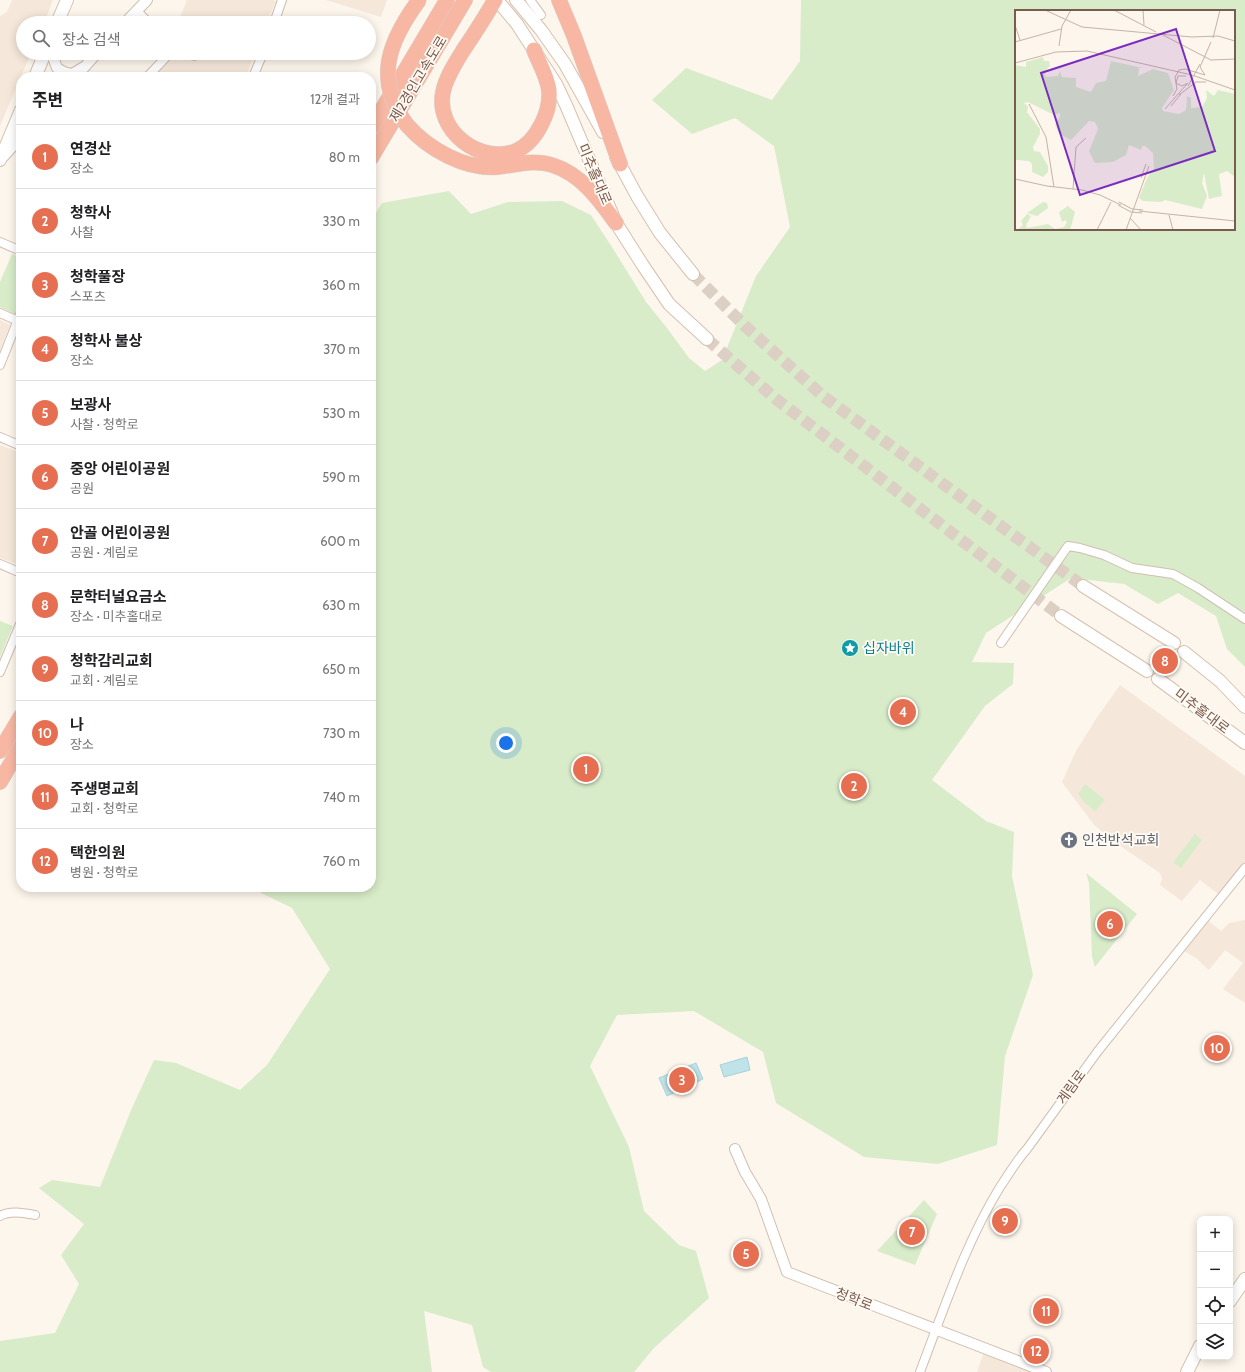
<!DOCTYPE html>
<html lang="ko">
<meta charset="utf-8">
<style>
:root{--surface:#fff;--page:#f6f6f6;--text:#202124;--muted:#757577;--line:#e0e0e0;--accent:#e76f51}
body{margin:0;font-family:Cabin,"Noto Sans KR",sans-serif;background:var(--page);color:var(--text)}
.controls{position:absolute;right:12px;bottom:12px;display:grid;overflow:hidden;border-radius:8px;box-shadow:0 2px 10px #0003}
.controls button{width:36px;height:36px;display:grid;place-items:center;padding:0;border:0;border-bottom:1px solid var(--line);background:var(--surface);color:var(--text);font:20px sans-serif}
.you{position:absolute;left:506px;top:743px;width:14px;height:14px;margin:-10px;border:3px solid #fff;border-radius:50%;background:#1a73e8;box-shadow:0 0 0 6px #1a73e833}
.badge{display:grid;place-items:center;width:26px;height:26px;border-radius:50%;background:var(--accent);color:#fff;font-size:13px;font-weight:700}
.pin{position:absolute;translate:-50% -50%;border:2px solid #fff;box-shadow:0 1px 4px #0006}
.list{margin:0;padding:0;list-style:none}
h2{display:flex;justify-content:space-between;align-items:center;height:52px;margin:0;padding:0 16px;font-size:17px}
h2 small{font-size:13px;font-weight:400;color:var(--muted)}
.list li{display:grid;grid-template-columns:26px 1fr auto;gap:12px;align-items:center;box-sizing:border-box;height:64px;padding:0 16px;border-top:1px solid var(--line)}
.list b{display:block;font-size:15px;white-space:nowrap}
.list p{margin:0;font-size:13px;white-space:nowrap;color:var(--muted)}
.list em{font-size:13px;font-style:normal;color:var(--muted)}
.icon{flex:none;width:22px;height:22px;fill:none;stroke:currentColor;stroke-width:2;stroke-linecap:round;stroke-linejoin:round}
.map{position:relative;flex:none;width:1245px;height:1372px;overflow:hidden}
.search{position:absolute;background:var(--surface);box-shadow:0 2px 10px #0003;left:16px;top:16px;width:360px;height:44px;display:flex;align-items:center;gap:10px;box-sizing:border-box;padding:0 14px;border-radius:22px;color:var(--muted);font-size:15px}
.panel{position:absolute;background:var(--surface);box-shadow:0 2px 10px #0003;left:16px;top:72px;width:360px;height:820px;border-radius:16px}
.map>svg:first-child{display:block}
.residential{fill:#f5e8da}
.green{fill:#d8ecc9;fill-rule:evenodd}
.water{fill:#bfe3e8;stroke:#a5d3da}
.lines{fill:none;stroke-linecap:round;stroke-linejoin:round}
.secondary-tunnel{stroke:#dcd0c4;stroke-width:12;stroke-dasharray:12 6;stroke-linecap:butt}
.minor-casing{stroke:#d1beb0;stroke-width:10}
.tertiary-casing{stroke:#d1beb0;stroke-width:12}
.secondary-casing{stroke:#d6c0b0;stroke-width:14}
.motorway-casing{stroke:#dad1cd;stroke-width:16}
.minor{stroke:#fff;stroke-width:8}
.tertiary{stroke:#fff;stroke-width:10}
.secondary{stroke:#fff;stroke-width:12}
.motorway{stroke:#f7b7a3;stroke-width:15}
.motorway-bridge-casing{stroke:#dad1cd;stroke-width:16;stroke-linecap:butt}
.motorway-bridge{stroke:#f7b7a3;stroke-width:15}
.labels{text-anchor:middle;dominant-baseline:central;stroke-width:3.5;stroke-linejoin:round;paint-order:stroke}
.street-label{font-size:14px;fill:#7a5c4d;stroke:#fffaf3}
.culture-label{font-size:14px;fill:#0d838f;stroke:#fffaf3;text-anchor:start}
.worship-label{font-size:14px;fill:#5b616d;stroke:#fffaf3;text-anchor:start}
.inset-road{fill:none;stroke:#c5b3a7;stroke-width:1}
.view{fill:#7b2cbf;fill-opacity:0.15;stroke:#7b2cbf;stroke-width:2}
.inset-edge{fill:none;stroke:#7a5c4d;stroke-width:2}
</style>
<div class="map">
<svg width="1245" height="1372" viewBox="0 0 1245 1372">
<rect width="100%" height="100%" fill="#fdf6ec"/>
<path class="residential" d="M 12,0 L 53,0 L 44,23 L 23,23 L 23,53 L 31,53 L 0,126 L 0,16 L 7,12 Z
M 187,0 L 273,0 L 276,1 L 267,23 L 178,23 Z
M 326,0 L 387,0 L 381,17 Z
M 174,53 L 255,53 L 246,77 L 152,77 Z
M 0,320 L 10,325 L 0,350 Z
M 0,445 L 21,453 L 21,566 L 0,558 Z
M 1120,685 L 1245,776 L 1245,868 L 1222,897 L 1200,880 L 1182,901 L 1160,885 L 1162,879 L 1160,873 L 1116,843 L 1094,825 L 1062,782 L 1076,751 L 1096,719 Z
M 1205,918 L 1221,931 L 1229,923 L 1245,920 L 1245,1003 L 1223,989 L 1243,963 L 1225,950 L 1209,970 L 1196,958 L 1180,949 Z
M 985,1349 L 1041,1372 L 977,1372 Z"/>
<path class="green" d="M 801,0 L 1245,0 L 1245,667 L 1227,649 L 1216,616 L 1178,593 L 1158,604 L 1124,584 L 1071,578 L 986,633 L 972,662 L 1014,663 L 1013,684 L 985,706 L 932,780 L 986,821 L 1014,832 L 1012,876 L 1033,975 L 1005,1056 L 997,1145 L 938,1164 L 864,1157 L 776,1103 L 763,1052 L 694,1011 L 617,1015 L 590,1066 L 629,1147 L 644,1211 L 679,1245 L 696,1251 L 709,1298 L 654,1348 L 634,1372 L 491,1372 L 483,1367 L 472,1325 L 424,1311 L 432,1372 L 0,1372 L 0,1341 L 55,1333 L 79,1284 L 61,1255 L 84,1224 L 39,1188 L 52,1180 L 100,1187 L 132,1108 L 154,1060 L 176,1063 L 240,1090 L 267,1065 L 330,969 L 292,908 L 261,893 L 262,887 L 371,887 L 371,221 L 382,203 L 449,191 L 471,214 L 508,202 L 562,201 L 591,215 L 612,247 L 646,302 L 667,328 L 689,358 L 705,371 L 722,360 L 756,276 L 790,227 L 774,146 L 735,118 L 692,134 L 652,100 L 686,68 L 772,100 L 800,61 ZM 1016,11 L 1234,11 L 1234,229 L 1016,229 Z
M 12,254 L 21,258 L 21,301 L 15,314 L 0,307 L 0,282 Z
M 0,621 L 13,626 L 0,657 Z
M 1085,784 L 1105,800 L 1095,811 L 1085,803 L 1078,794 Z
M 1195,834 L 1202,840 L 1181,868 L 1174,863 L 1174,861 Z
M 1086,873 L 1137,914 L 1095,967 L 1092,957 L 1089,883 Z
M 924,1200 L 937,1214 L 915,1265 L 877,1251 Z"/>
<path class="water" d="M 747,1057 L 750,1070 L 724,1077 L 720,1065 Z
M 696,1063 L 703,1079 L 667,1096 L 659,1078 Z"/>
<g class="lines">
<path class="secondary-tunnel" d="M 693,274 L 746,327 L 824,397 L 1083,586
M 707,339 L 776,399 L 1061,616"/>
<g class="minor-casing">
<path id="minor" d="M 530,0 L 541,15
M 137,11 L 149,23
M 274,23 L 282,0
M 187,53 L 194,56
M 147,77 L 170,53
M 253,77 L 263,53
M 0,242 L 21,251
M 0,313 L 18,321
M 0,365 L 21,312
M 0,437 L 21,446
M 0,564 L 21,573
M 1001,643 L 1068,546 L 1080,548 L 1104,555 L 1132,568 L 1173,574 L 1198,588 L 1245,619
M 0,672 L 21,622
M 0,1216 C 10,1210 24,1213 35,1215
M 920,1372 C 944,1309 965,1244 1000,1187 C 1009,1174 1016,1161 1027,1149 L 1098,1051 L 1245,868"/>
</g>
<g class="tertiary-casing">
<path id="tertiary" d="M 125,23 L 147,0
M 54,53 L 53,57 L 57,68 L 64,72 L 72,74 L 84,67
M 80,72 L 97,53
M 4,156 L 21,137
M 735,1149 L 745,1172 L 761,1199 L 787,1272 L 1046,1372"/>
</g>
<g class="secondary-casing">
<path id="secondary" d="M 497,0 L 517,24 L 556,84 L 566,105 L 616,223 L 642,264 L 669,304 L 707,339
M 516,0 L 541,30 L 565,64 L 603,132
M 57,23 L 67,0
M 35,77 L 45,53
M 616,157 L 637,196 L 660,233 L 693,274
M 0,160 L 21,110
M 1083,586 L 1174,643
M 1061,616 L 1147,671
M 1184,652 L 1220,681 L 1245,707
M 1158,679 L 1245,743
M 1230,1301 L 1245,1279
M 1187,1372 L 1200,1346"/>
</g>
<g class="motorway-casing">
<path id="motorway" d="M 495,0 C 485,17 475,33 464,49 C 456,62 446,77 443,92 C 435,131 480,165 516,151 C 527,146 536,135 541,125 C 547,114 550,102 549,90 C 547,76 539,63 534,50
M 559,0 L 574,36 L 620,164
M 407,125 C 428,149 465,170 498,167 C 516,165 534,159 552,165 C 581,174 599,199 616,223
M 371,128 L 447,0
M 371,158 L 465,0
M 0,751 L 21,716
M 0,782 L 21,746"/>
</g>
<use href="#minor" class="minor"/>
<use href="#tertiary" class="tertiary"/>
<use href="#secondary" class="secondary"/>
<use href="#motorway" class="motorway"/>
<g class="motorway-bridge-casing">
<path id="motorway-bridge" d="M 407,125 C 373,79 389,41 419,0"/>
</g>
<use href="#motorway-bridge" class="motorway-bridge"/>
</g>
<defs>
<g id="sight-disc" transform="scale(0.9)"><circle r="9.5" fill="#0f9aa8" stroke="#fffaf3"/><path d="M0-6L1.8-2.2L6-1.7L2.9 1.2L3.7 5.4L0 3.3L-3.7 5.4L-2.9 1.2L-6-1.7L-1.8-2.2Z" fill="#fff"/></g>
<g id="church-disc" transform="scale(0.9)"><circle r="9.5" fill="#6b7280" stroke="#fffaf3"/><path d="M-1.2-6h2.4v3.5h3.3v2.4h-3.3V6h-2.4V-.1h-3.3v-2.4h3.3Z" fill="#fff"/></g>
</defs>
<g fill-rule="evenodd">
<use href="#sight-disc" x="850" y="648"/>
<use href="#church-disc" x="1069" y="840"/>
</g>
<g class="labels">
<g class="street-label">
<text transform="translate(418 79) rotate(-59)">제2경인고속도로</text>
<text transform="translate(595 174) rotate(67)">미추홀대로</text>
<text transform="translate(1202 711) rotate(37)">미추홀대로</text>
<text transform="translate(1071 1087) rotate(-54)">계림로</text>
<text transform="translate(854 1299) rotate(21)">청학로</text>
</g>
<g class="culture-label">
<text x="863" y="648">십자바위</text>
</g>
<g class="worship-label">
<text x="1082" y="840">인천반석교회</text>
</g>
</g>
<g transform="translate(1015 10)">
<rect width="220" height="220" fill="#fdf6ec"/>
<path d="M 28,47 L 29,51 L 34,51 L 35,56 L 29,62 L 31,67 L 43,66 L 45,61 L 47,67 L 61,68 L 61,77 L 76,82 L 81,73 L 91,71 L 96,51 L 128,58 L 124,58 L 123,66 L 138,59 L 153,63 L 159,80 L 147,98 L 148,101 L 164,104 L 171,100 L 172,86 L 176,88 L 176,98 L 187,97 L 192,88 L 191,80 L 199,86 L 203,80 L 220,84 L 220,167 L 212,161 L 204,164 L 207,186 L 194,189 L 189,163 L 187,173 L 192,186 L 187,199 L 150,190 L 146,192 L 128,191 L 124,188 L 132,168 L 139,158 L 138,143 L 130,136 L 127,136 L 126,140 L 114,135 L 111,145 L 98,152 L 80,153 L 74,141 L 83,119 L 80,112 L 74,111 L 56,130 L 44,124 L 40,115 L 45,107 L 45,103 L 39,105 L 13,92 L 9,93 L 13,97 L 12,102 L 25,119 L 25,124 L 18,137 L 19,141 L 25,142 L 33,156 L 33,162 L 28,167 L 17,162 L 17,154 L 14,151 L 0,150 L 0,55 L 11,57 L 11,52 ZM 28,192 L 32,193 L 33,198 L 22,206 L 12,203 ZM 53,196 L 60,202 L 55,220 L 2,220 L 8,215 L 6,211 L 12,204 L 16,206 L 11,215 L 12,218 L 33,214 L 40,219 L 49,217 L 52,212 L 50,210 L 47,212 L 44,202 Z" fill="#d8ecc9"/>
<path class="inset-road" d="M 30,0 L 67,17 L 177,27 L 203,26 L 220,31M 99,0 L 141,22M 128,0 L 129,15M 0,15 L 5,30M 148,25 L 196,50 L 220,49M 198,28 L 205,0M 0,32 L 46,19M 44,36 L 47,16 L 56,0M 0,53 L 41,42 L 72,41 L 177,65 L 220,80M 190,65 L 185,57 L 196,32M 171,66 L 163,66 L 161,73 L 167,76 L 173,73M 173,76 L 185,54M 164,85 L 181,72 L 191,72M 158,86 L 162,79 L 160,67 L 164,60 L 170,59 L 190,65M 14,94 L 31,127 L 39,177M 156,96 L 166,84M 150,99 L 172,74M 126,168 L 131,154M 0,169 L 32,176 L 67,180 L 85,185 L 106,195M 58,179 L 61,137 L 71,128M 104,192 L 117,199 L 128,200M 103,195 L 116,202 L 127,203M 124,201 L 220,211M 154,205 L 158,220M 115,208 L 126,220M 82,220 L 96,192M 111,220 L 134,156"/>
<path class="view" d="M 161,19 L 200,141 L 65,185 L 26,63 Z"/>
<rect width="220" height="220" class="inset-edge"/>
</g>
</svg>
<div class="controls">
<button>+</button>
<button>−</button>
<button><svg class="icon" aria-label="locate" viewBox="0 0 24 24"><circle cx="12" cy="12" r="6"/><path d="M12 2v4M12 18v4M2 12h4M18 12h4"/></svg></button>
<button><svg class="icon" aria-label="layers" viewBox="0 0 24 24"><path d="M12 4l9 5-9 5-9-5zM3 14l9 5 9-5"/></svg></button>
</div>
<div class="you"></div>
<div class="pin badge" style="left:586px;top:769px">1</div>
<div class="pin badge" style="left:854px;top:786px">2</div>
<div class="pin badge" style="left:682px;top:1080px">3</div>
<div class="pin badge" style="left:903px;top:712px">4</div>
<div class="pin badge" style="left:746px;top:1254px">5</div>
<div class="pin badge" style="left:1110px;top:924px">6</div>
<div class="pin badge" style="left:912px;top:1232px">7</div>
<div class="pin badge" style="left:1165px;top:661px">8</div>
<div class="pin badge" style="left:1005px;top:1221px">9</div>
<div class="pin badge" style="left:1217px;top:1048px">10</div>
<div class="pin badge" style="left:1046px;top:1311px">11</div>
<div class="pin badge" style="left:1036px;top:1351px">12</div>
<div class="search"><svg class="icon" aria-label="search" viewBox="0 0 24 24"><circle cx="10" cy="10" r="6"/><path d="M15 15l6 6"/></svg>장소 검색</div>
<section class="panel">
<h2>주변<small>12개 결과</small></h2>
<ul class="list">
<li><span class="badge">1</span><div><b>연경산</b><p>장소</p></div><em>80 m</em></li>
<li><span class="badge">2</span><div><b>청학사</b><p>사찰</p></div><em>330 m</em></li>
<li><span class="badge">3</span><div><b>청학풀장</b><p>스포츠</p></div><em>360 m</em></li>
<li><span class="badge">4</span><div><b>청학사 불상</b><p>장소</p></div><em>370 m</em></li>
<li><span class="badge">5</span><div><b>보광사</b><p>사찰 · 청학로</p></div><em>530 m</em></li>
<li><span class="badge">6</span><div><b>중앙 어린이공원</b><p>공원</p></div><em>590 m</em></li>
<li><span class="badge">7</span><div><b>안골 어린이공원</b><p>공원 · 계림로</p></div><em>600 m</em></li>
<li><span class="badge">8</span><div><b>문학터널요금소</b><p>장소 · 미추홀대로</p></div><em>630 m</em></li>
<li><span class="badge">9</span><div><b>청학감리교회</b><p>교회 · 계림로</p></div><em>650 m</em></li>
<li><span class="badge">10</span><div><b>나</b><p>장소</p></div><em>730 m</em></li>
<li><span class="badge">11</span><div><b>주생명교회</b><p>교회 · 청학로</p></div><em>740 m</em></li>
<li><span class="badge">12</span><div><b>택한의원</b><p>병원 · 청학로</p></div><em>760 m</em></li>
</ul>
</section>
</div>
